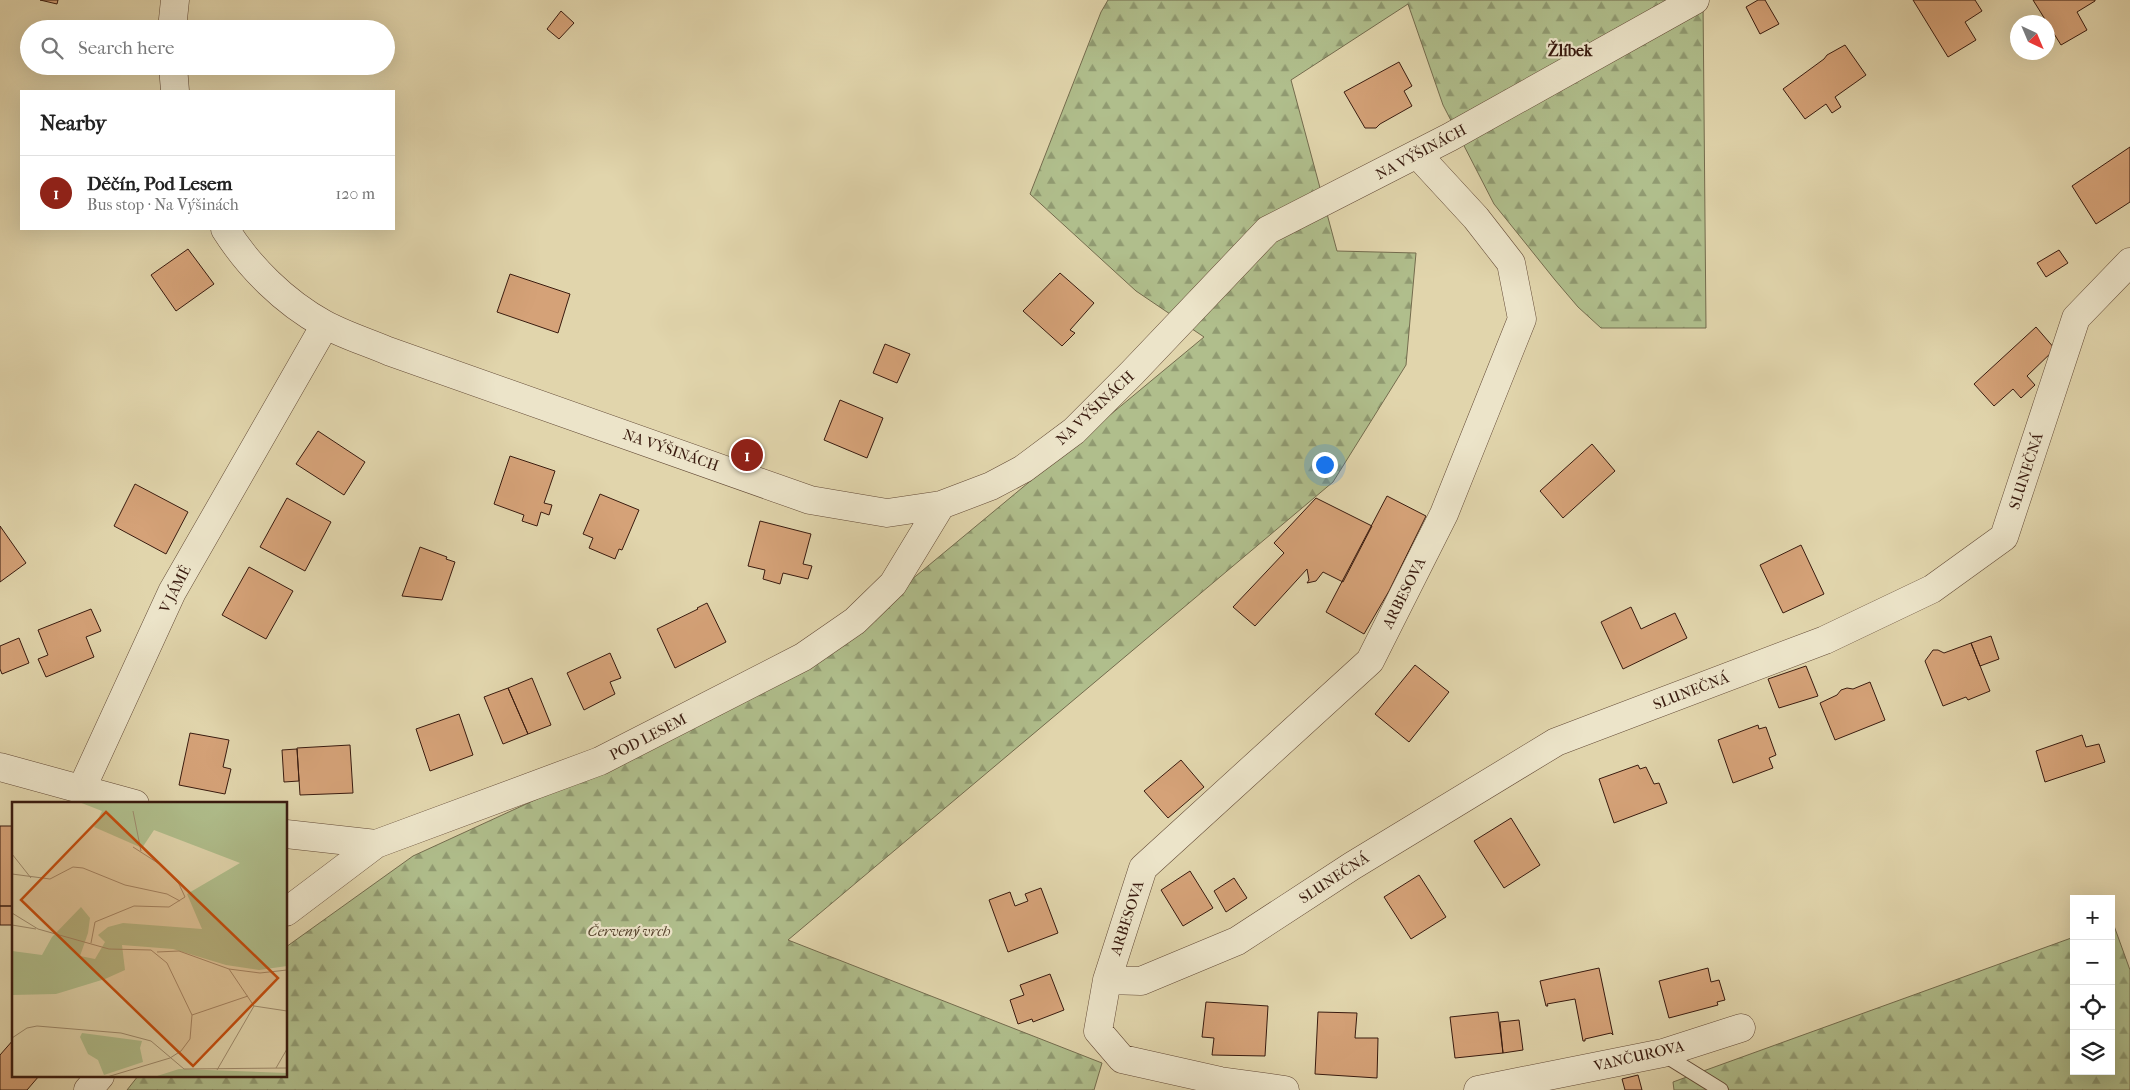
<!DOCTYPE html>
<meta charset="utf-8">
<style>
:root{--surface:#fff;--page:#f6f6f6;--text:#222;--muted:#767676;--line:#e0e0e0;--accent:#8f2418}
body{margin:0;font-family:"IM FELL French Canon",serif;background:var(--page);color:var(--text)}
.controls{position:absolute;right:15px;bottom:15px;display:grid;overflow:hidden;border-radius:0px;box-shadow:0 5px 20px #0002}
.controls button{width:45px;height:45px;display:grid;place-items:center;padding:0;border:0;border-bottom:1px solid var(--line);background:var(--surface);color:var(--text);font:25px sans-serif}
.compass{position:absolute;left:2010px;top:15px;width:45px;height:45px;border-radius:50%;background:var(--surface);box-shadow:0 5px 20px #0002;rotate:136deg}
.you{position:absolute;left:1324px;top:464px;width:18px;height:18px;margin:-12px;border:4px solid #fff;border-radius:50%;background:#1a73e8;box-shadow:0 0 0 8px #1a73e833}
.badge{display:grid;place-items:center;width:32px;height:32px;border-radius:50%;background:var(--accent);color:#fff;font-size:16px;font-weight:700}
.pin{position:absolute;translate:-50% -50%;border:2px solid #fff;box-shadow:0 1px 5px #0006}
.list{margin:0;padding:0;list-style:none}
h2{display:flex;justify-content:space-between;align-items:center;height:65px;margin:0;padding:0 20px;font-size:21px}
h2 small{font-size:16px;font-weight:400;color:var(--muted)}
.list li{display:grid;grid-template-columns:32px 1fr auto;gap:15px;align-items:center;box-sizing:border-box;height:75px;padding:0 20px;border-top:1px solid var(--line)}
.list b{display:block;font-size:19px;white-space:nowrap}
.list p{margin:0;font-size:16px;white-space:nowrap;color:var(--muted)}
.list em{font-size:16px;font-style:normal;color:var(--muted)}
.icon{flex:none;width:28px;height:28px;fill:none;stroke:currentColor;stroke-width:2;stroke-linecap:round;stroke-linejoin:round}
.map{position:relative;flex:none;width:2130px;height:1090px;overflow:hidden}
.search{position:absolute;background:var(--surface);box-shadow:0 5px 20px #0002;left:20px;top:20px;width:375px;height:55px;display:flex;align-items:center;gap:12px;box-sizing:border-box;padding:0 18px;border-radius:28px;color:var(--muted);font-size:19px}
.panel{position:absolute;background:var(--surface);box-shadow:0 5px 20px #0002;left:20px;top:90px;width:375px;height:140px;border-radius:0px}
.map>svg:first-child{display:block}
.forest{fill:url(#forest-firs);stroke:#746c4e}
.building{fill:#d5a278;stroke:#391b0f}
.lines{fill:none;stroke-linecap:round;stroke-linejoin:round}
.service-casing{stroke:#634a36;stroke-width:16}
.minor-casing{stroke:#634a36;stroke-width:29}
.service{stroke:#ece4c9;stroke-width:14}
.minor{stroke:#ece4c9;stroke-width:28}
.labels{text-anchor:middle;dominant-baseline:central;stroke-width:4.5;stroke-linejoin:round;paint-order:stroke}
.street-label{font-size:15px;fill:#391b0f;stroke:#ece4c9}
.park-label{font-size:15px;font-style:italic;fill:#57442e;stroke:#ece4c9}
.neighbourhood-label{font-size:16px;font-weight:bold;fill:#391b0f;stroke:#ece4c9}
.inset-road{fill:none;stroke:#9e8b6d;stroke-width:1}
.view{fill:#c54d0d;fill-opacity:0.15;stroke:#c54d0d;stroke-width:2.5}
.inset-edge{fill:none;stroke:#391b0f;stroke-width:2.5}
</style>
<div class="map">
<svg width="2130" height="1090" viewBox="0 0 2130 1090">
<defs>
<pattern id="forest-firs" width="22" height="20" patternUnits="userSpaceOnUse" patternTransform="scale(1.25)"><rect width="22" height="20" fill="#b0be8c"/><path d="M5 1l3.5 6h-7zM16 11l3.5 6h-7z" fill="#909a71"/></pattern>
</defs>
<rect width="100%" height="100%" fill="#e1d5ac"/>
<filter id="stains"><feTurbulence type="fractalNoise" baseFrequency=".004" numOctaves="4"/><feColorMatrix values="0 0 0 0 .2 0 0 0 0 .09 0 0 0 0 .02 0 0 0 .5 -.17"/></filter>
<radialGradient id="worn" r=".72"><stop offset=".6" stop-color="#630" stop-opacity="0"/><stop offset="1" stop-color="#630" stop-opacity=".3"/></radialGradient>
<path class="forest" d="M 1108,0 L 1703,0 L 1706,328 L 1601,328 L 1578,307 L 1555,280 L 1494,204 L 1443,105 L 1408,4 L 1291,80 L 1337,251 L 1416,253 L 1406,365 L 1333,482 L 788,940 L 1102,1063 L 1094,1090 L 127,1090 L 138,1076 L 286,1076 L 286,947 L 413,856 L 722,714 L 858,624 L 1204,337 L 1136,291 L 1030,194 L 1101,12 Z
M 2113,923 L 2130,970 L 2130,1090 L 1674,1090 L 1673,1082 L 2074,937 L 2074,1071 L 2111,1071 L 2111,924 Z"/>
<path class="building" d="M 40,0 L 58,0 L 57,4 Z
M 1758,0 L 1765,0 L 1779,24 L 1760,34 L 1746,7 Z
M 1913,0 L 1975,0 L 1982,11 L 1965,22 L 1976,40 L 1948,57 Z
M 2033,0 L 2095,0 L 2095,1 L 2077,12 L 2087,30 L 2061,45 Z
M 561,11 L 574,23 L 559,39 L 547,29 Z
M 1845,45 L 1866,75 L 1835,97 L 1841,107 L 1832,113 L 1826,104 L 1805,119 L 1783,89 L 1824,59 L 1827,55 Z
M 1399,62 L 1412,86 L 1404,91 L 1412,106 L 1380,124 L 1376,128 L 1365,128 L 1344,92 Z
M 2130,147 L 2130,202 L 2096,224 L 2072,186 Z
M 188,249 L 214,284 L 176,311 L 151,275 Z
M 2059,250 L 2068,263 L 2046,277 L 2037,263 Z
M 1060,273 L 1094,303 L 1070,330 L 1075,333 L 1062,346 L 1023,311 Z
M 510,274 L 570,294 L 558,333 L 497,312 Z
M 2036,327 L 2055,349 L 2027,376 L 2035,385 L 2021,398 L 2013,389 L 1994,406 L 1974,384 Z
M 885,344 L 910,354 L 897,383 L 873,373 Z
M 840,400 L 883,418 L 867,458 L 824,440 Z
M 318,431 L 365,462 L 344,495 L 296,464 Z
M 1592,444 L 1615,471 L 1563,518 L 1540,491 Z
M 510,456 L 555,471 L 544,503 L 552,505 L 549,515 L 541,512 L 537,526 L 522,521 L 524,515 L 494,504 Z
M 135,484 L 188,512 L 166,554 L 114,526 Z
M 600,494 L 639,510 L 622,550 L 619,549 L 615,559 L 589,548 L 593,538 L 583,534 Z
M 1387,496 L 1426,516 L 1389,591 L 1364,634 L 1326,612 Z
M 287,498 L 331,522 L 305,571 L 260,547 Z
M 1316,498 L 1372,526 L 1343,582 L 1323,572 L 1316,581 L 1307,583 L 1309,580 L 1307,569 L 1255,626 L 1233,607 L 1284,553 L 1274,543 Z
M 760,521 L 811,534 L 803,564 L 812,566 L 808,579 L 783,573 L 780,584 L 763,579 L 765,570 L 748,566 Z
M 0,526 L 26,563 L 0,582 Z
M 1801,545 L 1824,594 L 1783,613 L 1760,565 Z
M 420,547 L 447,557 L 446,559 L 455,562 L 442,600 L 402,596 Z
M 249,567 L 293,591 L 266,639 L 222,615 Z
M 707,603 L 726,642 L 675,668 L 657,629 L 698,609 L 697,608 Z
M 1631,607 L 1641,629 L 1675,613 L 1687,638 L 1623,669 L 1601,622 Z
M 91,609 L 101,631 L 86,637 L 94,657 L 46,677 L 38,659 L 48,655 L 38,630 Z
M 1991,636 L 1999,659 L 1980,666 L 1971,643 Z
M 19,638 L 29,663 L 2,674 L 0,669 L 0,646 Z
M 1971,643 L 1990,691 L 1968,700 L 1966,697 L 1943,706 L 1925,661 L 1933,650 L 1938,650 L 1944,653 Z
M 610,653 L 621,678 L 610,682 L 615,694 L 584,710 L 567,673 Z
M 1415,665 L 1449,692 L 1409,742 L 1375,714 Z
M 1806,666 L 1818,696 L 1779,708 L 1768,679 Z
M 532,678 L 551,725 L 528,734 L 508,688 Z
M 1870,682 L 1885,720 L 1835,740 L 1820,703 L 1837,695 L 1841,690 L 1847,688 L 1853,689 Z
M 508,688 L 528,734 L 503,744 L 484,697 Z
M 459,714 L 473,755 L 430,771 L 416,729 Z
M 1758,725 L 1759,729 L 1766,727 L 1776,755 L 1769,758 L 1773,768 L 1733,783 L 1718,740 Z
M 190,733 L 229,740 L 223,767 L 231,769 L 225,794 L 179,785 Z
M 2082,735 L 2086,747 L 2099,744 L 2105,762 L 2045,782 L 2036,751 Z
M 350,745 L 353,793 L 300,795 L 297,748 Z
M 297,749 L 299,781 L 284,782 L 282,750 Z
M 1181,760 L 1204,787 L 1168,818 L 1144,791 Z
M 1638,765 L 1640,769 L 1646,767 L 1654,784 L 1659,783 L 1667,803 L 1614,823 L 1599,779 Z
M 1511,818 L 1540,865 L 1504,888 L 1474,841 Z
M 0,826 L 14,826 L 14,906 L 0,906 Z
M 1190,871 L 1213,908 L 1183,926 L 1161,890 Z
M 1419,875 L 1446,917 L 1411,939 L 1384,897 Z
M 1234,878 L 1247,898 L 1226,912 L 1214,891 Z
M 1041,888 L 1058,933 L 1008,952 L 989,900 L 1010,892 L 1015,906 L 1028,901 L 1025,894 Z
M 0,906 L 14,906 L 14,925 L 0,925 Z
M 1599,968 L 1613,1035 L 1611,1033 L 1585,1039 L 1585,1041 L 1583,1041 L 1575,999 L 1547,1004 L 1548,1006 L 1546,1006 L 1540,981 Z
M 1708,968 L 1711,982 L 1719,980 L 1725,1000 L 1717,1002 L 1718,1005 L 1669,1018 L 1659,981 Z
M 1050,974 L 1064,1010 L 1033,1022 L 1032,1019 L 1018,1024 L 1010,1000 L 1024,995 L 1020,985 Z
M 1206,1002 L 1268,1006 L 1265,1056 L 1212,1055 L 1214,1038 L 1202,1037 Z
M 1318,1012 L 1357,1013 L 1355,1038 L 1378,1038 L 1377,1078 L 1315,1074 Z
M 1498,1012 L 1503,1053 L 1455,1058 L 1450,1017 Z
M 1519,1020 L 1523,1050 L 1503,1053 L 1500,1022 Z
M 14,1039 L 14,1076 L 39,1076 L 27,1090 L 0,1090 L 0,1055 Z
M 1638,1075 L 1642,1090 L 1625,1090 L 1622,1079 Z"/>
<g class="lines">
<g class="service-casing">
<path id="service" d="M 1663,1054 L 1721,1090"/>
</g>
<g class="minor-casing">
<path id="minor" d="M 172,29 L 175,0
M 173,66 L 175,91
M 225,229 C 249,267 284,302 324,324 C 344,335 367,342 388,351 L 810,500 L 887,513 L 941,505 L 991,486 L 1023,469 L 1074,431 L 1132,373 L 1268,230 L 1450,137 L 1695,0
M 0,767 L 135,804
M 82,788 L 172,592 L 325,325
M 286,834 L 376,844 L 600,761 L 803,657 L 855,621 L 893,584 L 941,505
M 286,912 L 376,844
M 1107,980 L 1141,981 L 1237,941 L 1352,866 L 1556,742 L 1825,640 L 1932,589 L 2004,537 L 2076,318 L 2130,262
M 88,1090 L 100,1076
M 1285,1090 L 1220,1081 L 1122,1059 L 1098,1031 L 1107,980 L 1143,868 L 1370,661 L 1444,514 L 1522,319 L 1511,263 L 1476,218 L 1417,154
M 1478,1090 L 1663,1053 L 1741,1028"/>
</g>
<use href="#service" class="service"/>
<use href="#minor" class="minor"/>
</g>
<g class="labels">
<g class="street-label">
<text transform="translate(1421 152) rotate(-28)">NA VÝŠINÁCH</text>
<text transform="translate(1095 408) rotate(-43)">NA VÝŠINÁCH</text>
<text transform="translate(671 450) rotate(19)">NA VÝŠINÁCH</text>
<text transform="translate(2026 471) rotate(-72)">SLUNEČNÁ</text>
<text transform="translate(175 589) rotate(-63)">V JÁMĚ</text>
<text transform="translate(1404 593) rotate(-63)">ARBESOVA</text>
<text transform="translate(1691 691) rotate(-21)">SLUNEČNÁ</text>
<text transform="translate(648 737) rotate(-27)">POD LESEM</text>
<text transform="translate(1334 878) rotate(-33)">SLUNEČNÁ</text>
<text transform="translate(1127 918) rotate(-72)">ARBESOVA</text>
<text transform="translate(1639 1056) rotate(-13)">VANČUROVA</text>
</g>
<g class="park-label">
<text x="629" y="931">Červený vrch</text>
</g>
<g class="neighbourhood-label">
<text x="1570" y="50">Žlíbek</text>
</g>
</g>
<g transform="translate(12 802)">
<rect width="275" height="275" fill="#e1d5ac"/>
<path d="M 67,0 L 275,0 L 275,164 L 247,168 L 214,163 L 161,147 L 110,143 L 113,168 L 93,177 L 44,192 L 0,193 L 0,149 L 30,153 L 40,135 L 69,105 L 78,116 L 76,131 L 68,154 L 83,157 L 93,140 L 86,133 L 96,125 L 111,121 L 190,127 L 175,92 L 228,61 L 142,28 L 130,46 L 82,25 L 90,9 ZM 70,231 L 130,239 L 128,246 L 131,260 L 92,273 L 86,258 L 76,252 L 68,235 ZM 167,267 L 275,271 L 275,275 L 142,275 Z" fill="#b0be8c"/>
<path class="inset-road" d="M 121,9 L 129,49M 0,52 L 19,76M 0,72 L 38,77 L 61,65 L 71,66 L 113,83 L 155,92 L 168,99M 0,111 L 26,127 L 97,147 L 139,148 L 155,161 L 180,213 L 178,237 L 169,249 L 158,256 L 95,275M 0,123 L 24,127M 79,141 L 83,120 L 122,104 L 157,105 L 173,95 L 167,82 L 149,63 L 121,45M 145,150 L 167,149 L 217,167 L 242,204 L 275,209M 217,167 L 248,171 L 275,168M 180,213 L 236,194M 0,236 L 15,226 L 25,224 L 109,231 L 139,239 L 172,267 L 275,266M 264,266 L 275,247M 205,268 L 242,204"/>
<path class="view" d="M 94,10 L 266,176 L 181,264 L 9,98 Z"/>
<rect width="275" height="275" class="inset-edge"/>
</g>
<rect width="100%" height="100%" filter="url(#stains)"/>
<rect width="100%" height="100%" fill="url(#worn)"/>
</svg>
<div class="controls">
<button>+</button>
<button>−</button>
<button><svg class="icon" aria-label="locate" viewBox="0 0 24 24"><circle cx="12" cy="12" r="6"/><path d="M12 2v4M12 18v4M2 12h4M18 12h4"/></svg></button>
<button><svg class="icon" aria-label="layers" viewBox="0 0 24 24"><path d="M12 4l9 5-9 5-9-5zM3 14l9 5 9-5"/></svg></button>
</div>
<svg class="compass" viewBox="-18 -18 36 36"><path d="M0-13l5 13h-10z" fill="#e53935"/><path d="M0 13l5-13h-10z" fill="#767676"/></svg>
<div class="you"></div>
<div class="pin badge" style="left:747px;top:455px">1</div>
<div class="search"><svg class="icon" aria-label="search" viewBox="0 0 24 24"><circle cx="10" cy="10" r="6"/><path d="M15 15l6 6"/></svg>Search here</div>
<section class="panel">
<h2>Nearby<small></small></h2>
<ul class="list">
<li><span class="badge">1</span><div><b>Děčín, Pod Lesem</b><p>Bus stop · Na Výšinách</p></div><em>120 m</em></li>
</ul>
</section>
</div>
